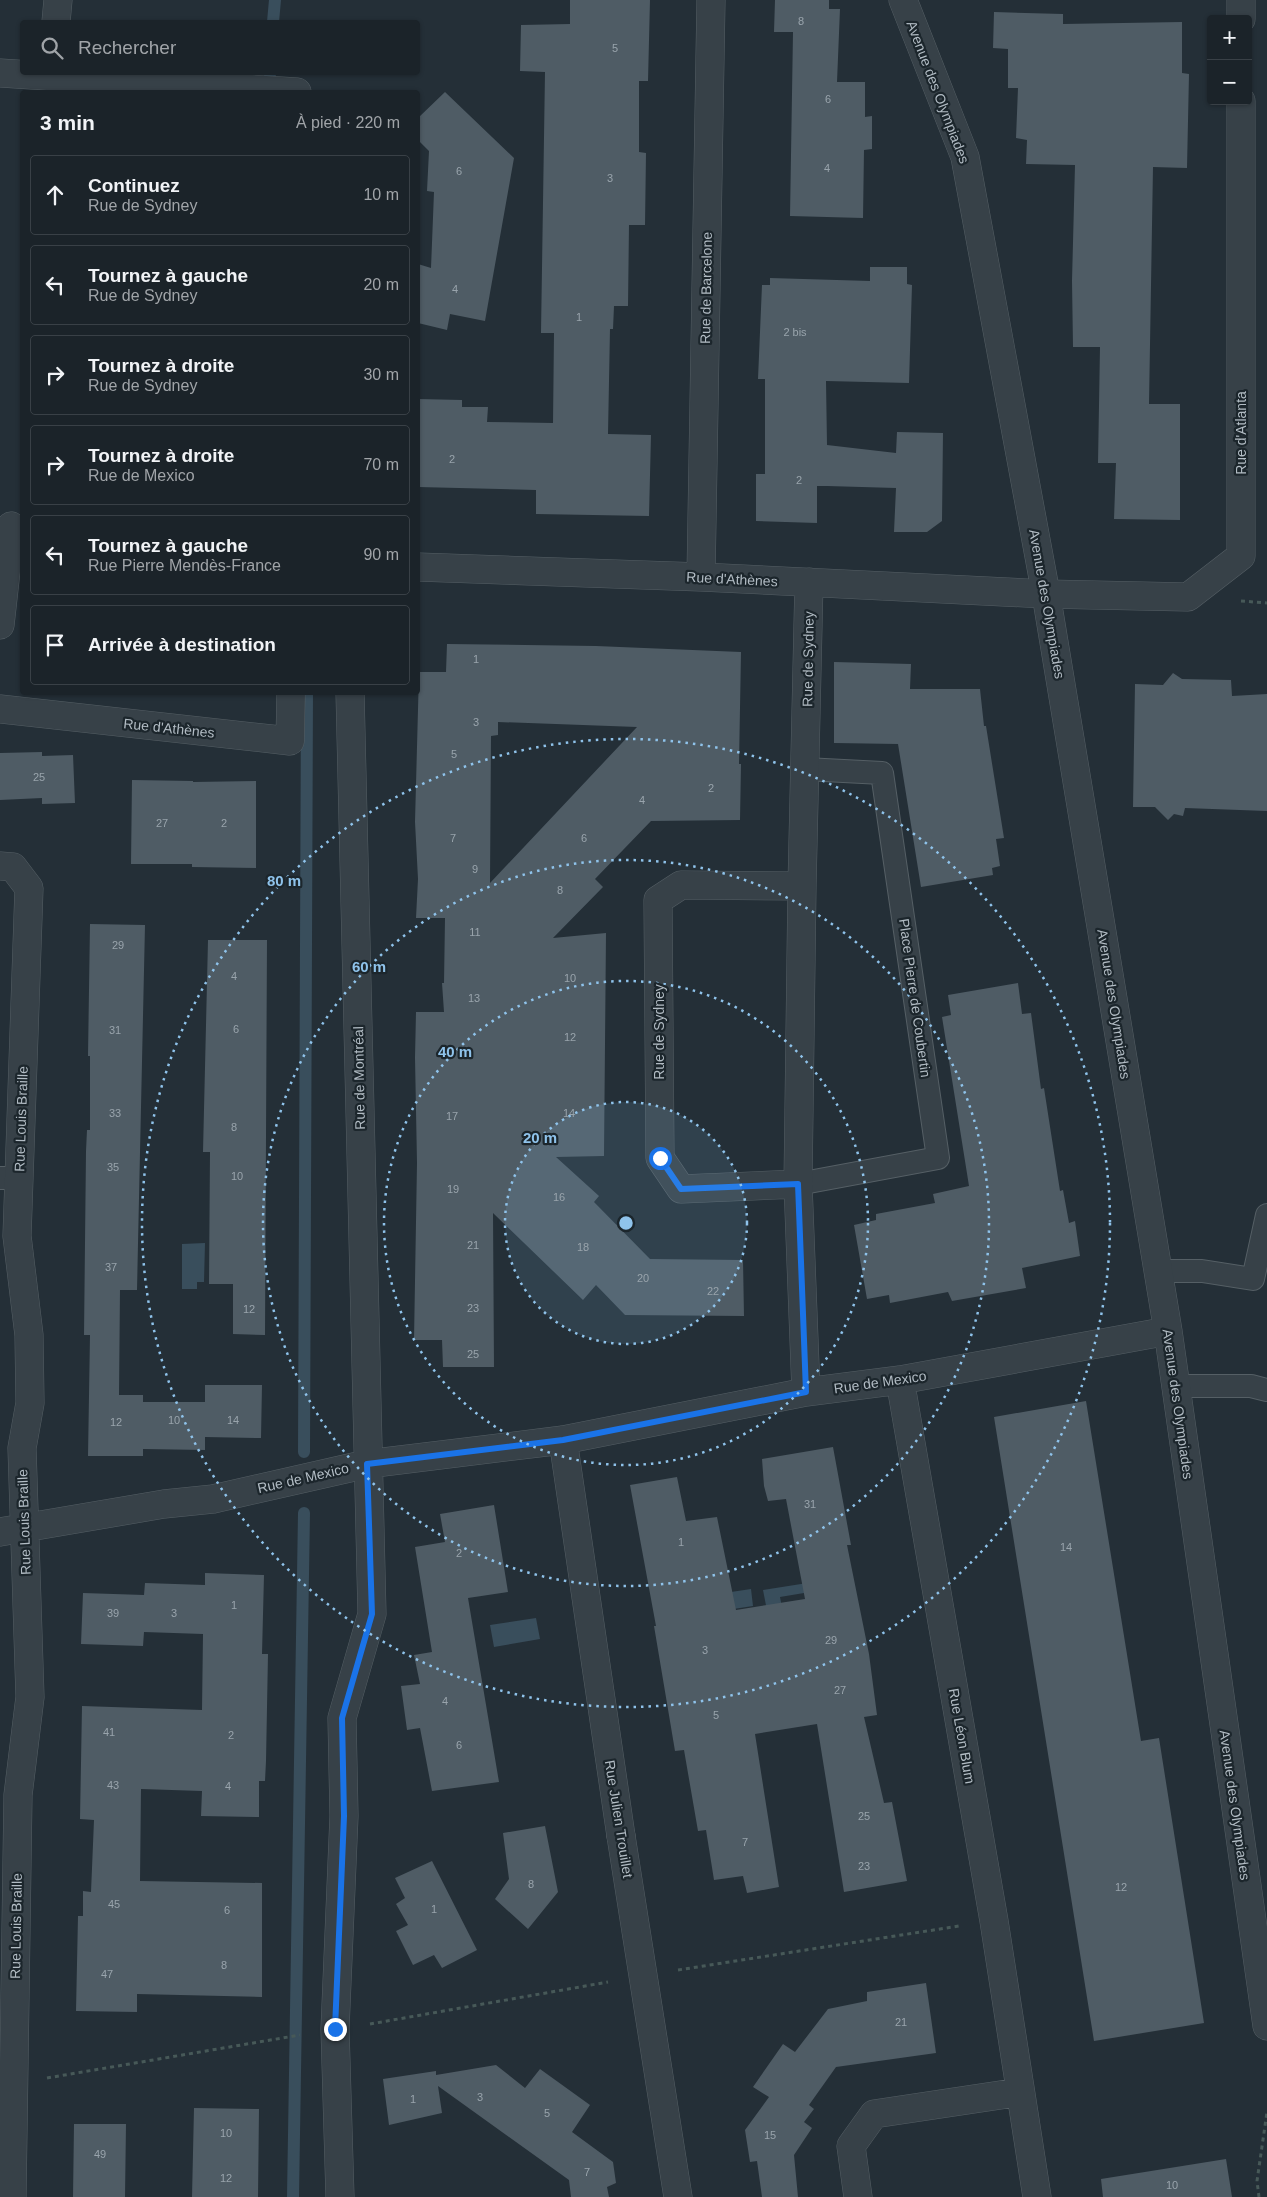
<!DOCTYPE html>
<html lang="fr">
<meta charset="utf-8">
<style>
:root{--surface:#1b2329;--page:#242b31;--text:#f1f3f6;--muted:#a0a4a8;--line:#394046}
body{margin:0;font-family:Helvetica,sans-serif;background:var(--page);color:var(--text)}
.controls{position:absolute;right:15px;top:15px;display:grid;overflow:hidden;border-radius:5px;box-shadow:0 1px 4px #0004}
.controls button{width:45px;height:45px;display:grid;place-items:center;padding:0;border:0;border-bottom:1px solid var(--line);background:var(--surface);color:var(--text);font:25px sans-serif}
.stop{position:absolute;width:15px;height:15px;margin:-11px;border:4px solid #1a73e8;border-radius:50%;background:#fff}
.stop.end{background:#1a73e8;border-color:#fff;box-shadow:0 1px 5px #0008}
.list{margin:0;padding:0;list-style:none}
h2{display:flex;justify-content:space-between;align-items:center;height:65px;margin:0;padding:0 20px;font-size:21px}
h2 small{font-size:16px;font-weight:400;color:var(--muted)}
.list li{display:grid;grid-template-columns:32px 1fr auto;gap:15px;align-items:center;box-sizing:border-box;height:80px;margin:0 10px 10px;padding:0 10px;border:1px solid var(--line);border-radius:5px}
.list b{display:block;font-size:19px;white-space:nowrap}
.list p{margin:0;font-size:16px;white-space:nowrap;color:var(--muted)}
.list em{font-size:16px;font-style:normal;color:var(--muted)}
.icon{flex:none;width:28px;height:28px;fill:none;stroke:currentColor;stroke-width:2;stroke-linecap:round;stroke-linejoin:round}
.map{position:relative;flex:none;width:1267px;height:2197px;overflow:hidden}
.search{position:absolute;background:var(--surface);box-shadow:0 1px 4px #0004;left:20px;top:20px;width:400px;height:55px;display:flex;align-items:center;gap:12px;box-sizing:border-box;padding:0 18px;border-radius:5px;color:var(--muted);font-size:19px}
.panel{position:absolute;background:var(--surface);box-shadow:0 1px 4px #0004;left:20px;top:90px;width:400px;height:605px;border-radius:5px}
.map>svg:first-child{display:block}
.water{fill:#394e5c}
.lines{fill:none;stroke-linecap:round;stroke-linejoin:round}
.stream{stroke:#394e5c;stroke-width:12}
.building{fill:#4f5c65;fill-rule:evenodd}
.service-casing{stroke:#555f65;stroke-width:24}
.pedestrian-casing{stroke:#555f65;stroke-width:29}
.minor-casing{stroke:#555f65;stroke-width:29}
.path{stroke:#475958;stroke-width:3;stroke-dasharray:4 4;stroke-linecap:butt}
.service{stroke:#374148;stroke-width:22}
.pedestrian{stroke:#374148;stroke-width:28}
.minor{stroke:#374148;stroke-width:28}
.route{stroke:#1a73e8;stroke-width:6}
.ring{fill:none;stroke:#8fc3eb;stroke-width:2.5;stroke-dasharray:2.5 5}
.labels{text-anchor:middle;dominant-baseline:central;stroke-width:4.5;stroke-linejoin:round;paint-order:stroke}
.number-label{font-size:11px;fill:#99a4ac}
.street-label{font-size:14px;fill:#b2bcc4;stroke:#1c262c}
.centre{fill:#8fc3eb;stroke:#1c262c;stroke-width:2.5}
.ring-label{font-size:15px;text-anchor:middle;font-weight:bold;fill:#8fc3eb;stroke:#1c262c;stroke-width:4.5;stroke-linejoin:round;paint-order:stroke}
</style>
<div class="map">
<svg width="1267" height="2197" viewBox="0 0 1267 2197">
<rect width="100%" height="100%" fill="#242f37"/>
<path class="water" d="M 205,1243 L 204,1282 L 197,1282 L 197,1289 L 182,1289 L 182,1244 Z
M 820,1581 L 822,1590 L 780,1597 L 785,1623 L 770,1626 L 763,1590 Z
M 751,1589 L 753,1606 L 694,1615 L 691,1598 Z
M 536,1618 L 540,1639 L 494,1647 L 490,1625 Z"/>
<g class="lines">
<path class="stream" d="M 273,22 L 275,0
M 269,92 L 270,72
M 304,1452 L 307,692
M 293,2197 L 304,1513"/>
</g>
<path class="building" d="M 570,0 L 650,0 L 648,81 L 639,81 L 639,152 L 646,153 L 645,225 L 629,225 L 628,306 L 614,306 L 613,329 L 610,329 L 608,434 L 651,435 L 649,516 L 536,514 L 536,490 L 418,487 L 418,399 L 462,400 L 462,407 L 488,407 L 487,422 L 553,423 L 554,333 L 541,333 L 545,72 L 520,71 L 521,25 L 570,24 Z
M 775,0 L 829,0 L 829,9 L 840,9 L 837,82 L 865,82 L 865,117 L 872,116 L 872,149 L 864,150 L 863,218 L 790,216 L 793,32 L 774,32 Z
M 994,12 L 1063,14 L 1063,24 L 1182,22 L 1182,73 L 1189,74 L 1187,168 L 1153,167 L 1149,404 L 1180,404 L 1180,520 L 1114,519 L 1116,463 L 1098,463 L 1100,347 L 1073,347 L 1072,281 L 1075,165 L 1026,164 L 1027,140 L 1016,138 L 1018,88 L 1008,88 L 1008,49 L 993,48 Z
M 445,92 L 514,158 L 485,321 L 450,314 L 447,330 L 418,323 L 418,264 L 431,268 L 434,192 L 427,191 L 429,151 L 418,140 L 418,118 Z
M 870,267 L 907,267 L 907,284 L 912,285 L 909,383 L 826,381 L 827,445 L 896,453 L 897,432 L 943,433 L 942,521 L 927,532 L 894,532 L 896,488 L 827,486 L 817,486 L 817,523 L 756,521 L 756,474 L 765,474 L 765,379 L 758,379 L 762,285 L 770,285 L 770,278 L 870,281 Z
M 447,644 L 596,646 L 741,652 L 739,764 L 741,764 L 740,820 L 651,821 L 595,879 L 603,887 L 553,938 L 606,933 L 604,1156 L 556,1157 L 599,1196 L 594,1202 L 650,1259 L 743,1260 L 744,1316 L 625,1315 L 596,1285 L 583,1300 L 493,1213 L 494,1367 L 443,1367 L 442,1340 L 414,1340 L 417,1163 L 415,1058 L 416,1012 L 444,1012 L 442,983 L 444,983 L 445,918 L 416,918 L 418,879 L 415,822 L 419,672 L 446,672 ZM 498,722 L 637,727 L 490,883 L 491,736 L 498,735 Z
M 834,662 L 911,664 L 910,689 L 980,689 L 984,726 L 986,726 L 1004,838 L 996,839 L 1000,866 L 992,868 L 993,875 L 921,887 L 898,744 L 834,743 Z
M 1173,673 L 1182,679 L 1231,680 L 1232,696 L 1267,694 L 1267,811 L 1185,808 L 1183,816 L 1174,814 L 1168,820 L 1155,807 L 1133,807 L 1135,684 L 1163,685 Z
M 42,752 L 42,756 L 73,755 L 75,803 L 42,804 L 42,798 L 0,800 L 0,753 Z
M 132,780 L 193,781 L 193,782 L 256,781 L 256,868 L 192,867 L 192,864 L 131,864 Z
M 90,924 L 145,925 L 137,1290 L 120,1290 L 119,1395 L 143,1395 L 143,1402 L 205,1402 L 205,1385 L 262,1385 L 261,1438 L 205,1437 L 205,1450 L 143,1449 L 143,1456 L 88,1456 L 90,1335 L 84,1335 L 86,1151 L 87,1130 L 90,1130 L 90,1056 L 88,1056 Z
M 208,940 L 267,940 L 265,1335 L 233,1334 L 233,1284 L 209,1284 L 210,1152 L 203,1152 Z
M 1018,983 L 1022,1014 L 1031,1013 L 1041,1089 L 1044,1088 L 1060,1191 L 1063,1190 L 1069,1223 L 1075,1221 L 1080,1256 L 1022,1268 L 1026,1288 L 952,1301 L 948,1292 L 890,1303 L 889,1295 L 867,1299 L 854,1225 L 876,1220 L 876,1214 L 935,1203 L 933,1194 L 969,1186 L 942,1017 L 951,1015 L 948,995 Z
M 1086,1401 L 1141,1741 L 1159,1738 L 1204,2023 L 1094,2041 L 994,1417 Z
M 833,1447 L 851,1545 L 847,1545 L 869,1654 L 877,1715 L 864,1717 L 884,1803 L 892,1802 L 907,1881 L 844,1892 L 817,1724 L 755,1734 L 779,1887 L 747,1893 L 743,1876 L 714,1880 L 706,1830 L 698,1831 L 684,1750 L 675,1751 L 654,1626 L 656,1626 L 630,1485 L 677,1477 L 686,1521 L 717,1517 L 736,1610 L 805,1599 L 786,1499 L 768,1501 L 764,1486 L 762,1459 Z
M 494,1505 L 508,1592 L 468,1598 L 499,1782 L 432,1791 L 420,1728 L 407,1730 L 401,1686 L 420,1684 L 414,1655 L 432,1652 L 415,1547 L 445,1542 L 440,1514 Z
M 205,1573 L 264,1575 L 262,1654 L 268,1654 L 266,1761 L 265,1781 L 259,1781 L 259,1817 L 201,1816 L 202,1791 L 141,1789 L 140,1881 L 262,1883 L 262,1997 L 137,1994 L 137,2012 L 76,2011 L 78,1916 L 83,1916 L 83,1891 L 91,1892 L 94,1820 L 80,1819 L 82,1706 L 202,1710 L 203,1634 L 144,1632 L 143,1646 L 81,1644 L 83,1593 L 144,1595 L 145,1583 L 205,1585 Z
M 545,1826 L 558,1892 L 528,1929 L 495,1899 L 509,1879 L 503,1833 Z
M 432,1861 L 477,1950 L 442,1968 L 434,1955 L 413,1965 L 396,1931 L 408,1925 L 396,1904 L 405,1898 L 395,1878 Z
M 926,1983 L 936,2053 L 836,2067 L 809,2105 L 814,2109 L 804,2122 L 812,2128 L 794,2155 L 798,2197 L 762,2197 L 757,2161 L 750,2162 L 745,2130 L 769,2097 L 753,2087 L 783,2044 L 795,2052 L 828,2009 L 867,2001 L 867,1992 Z
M 496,2065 L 525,2088 L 540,2069 L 590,2105 L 572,2132 L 613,2162 L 616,2183 L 607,2187 L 609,2197 L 571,2197 L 569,2180 L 438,2086 L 442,2113 L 389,2125 L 383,2079 L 436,2071 L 436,2075 Z
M 194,2108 L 259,2109 L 258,2197 L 192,2197 Z
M 74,2124 L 126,2124 L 125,2197 L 73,2197 Z
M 1226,2159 L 1232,2197 L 1103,2197 L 1101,2179 Z"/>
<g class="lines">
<g class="service-casing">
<path id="service" d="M 0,1178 L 19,1178
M 798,1184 L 938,1158 L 882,773 L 805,769
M 1158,1271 L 1202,1271 L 1253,1279 L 1267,1215
M 1176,1386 L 1251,1386 L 1267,1390"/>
</g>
<g class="pedestrian-casing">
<path id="pedestrian" d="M 621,1836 L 678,2197"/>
</g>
<g class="minor-casing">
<path id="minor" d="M 903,0 L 965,157 L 1046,594 L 1168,1331 L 1267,2026
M 1241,0 L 1241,19
M 56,22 L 58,0
M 0,73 L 297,92
M 418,567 L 701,577 L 1046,594 L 1188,597 L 1241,556 L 1241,101
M 701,577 L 711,0
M 0,625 L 11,526
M 0,709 L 290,741 L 291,692
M 0,866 L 13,867 L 29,888 L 17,1236 L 29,1335 L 30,1403 L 22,1448 L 30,1697 L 18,1795 L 12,2197
M 798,1184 L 681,1189 L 660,1158 L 658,900 L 681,885 L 802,886
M 900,1380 L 994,1921 L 1037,2197
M 806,1392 L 798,1184 L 802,886 L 809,582
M 563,1440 L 621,1836
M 0,1532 L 164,1504 L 213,1499 L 367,1464 L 563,1440 L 806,1392 L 900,1380 L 1168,1331
M 340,2197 L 335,2029 L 344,1816 L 342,1718 L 372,1614 L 350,692
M 858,2197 L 851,2146 L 874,2114 L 1020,2092"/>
</g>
<path class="path" d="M 1241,601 L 1267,603
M 678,1970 L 959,1926
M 370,2024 L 608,1982
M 47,2078 L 300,2035
M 1259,2197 L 1257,2181 L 1267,2112"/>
<use href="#service" class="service"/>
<use href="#pedestrian" class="pedestrian"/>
<use href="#minor" class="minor"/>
</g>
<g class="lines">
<path class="route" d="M 335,2029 L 344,1816 L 342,1718 L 372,1614 L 367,1464 L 563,1440 L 806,1392 L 798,1184 L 681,1189 L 660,1158"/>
</g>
<circle cx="626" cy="1223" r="121" fill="#8fc3eb" fill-opacity=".12"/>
<g class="ring">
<circle cx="626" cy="1223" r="121"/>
<circle cx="626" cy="1223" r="242"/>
<circle cx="626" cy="1223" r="363"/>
<circle cx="626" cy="1223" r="484"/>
</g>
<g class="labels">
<g class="number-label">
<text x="801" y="21">8</text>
<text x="615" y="48">5</text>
<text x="828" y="99">6</text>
<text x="827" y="168">4</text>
<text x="459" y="171">6</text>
<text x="610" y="178">3</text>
<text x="455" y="289">4</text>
<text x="579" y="317">1</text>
<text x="795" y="332">2 bis</text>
<text x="452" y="459">2</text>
<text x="799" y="480">2</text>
<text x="476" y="659">1</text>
<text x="476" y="722">3</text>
<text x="454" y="754">5</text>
<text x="39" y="777">25</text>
<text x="711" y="788">2</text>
<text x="642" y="800">4</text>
<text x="162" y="823">27</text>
<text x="224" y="823">2</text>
<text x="453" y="838">7</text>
<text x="584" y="838">6</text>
<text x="475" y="869">9</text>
<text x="560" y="890">8</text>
<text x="475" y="932">11</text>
<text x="118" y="945">29</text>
<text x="234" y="976">4</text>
<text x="570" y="978">10</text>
<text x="474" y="998">13</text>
<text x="236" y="1029">6</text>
<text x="115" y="1030">31</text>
<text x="570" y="1037">12</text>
<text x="115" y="1113">33</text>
<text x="569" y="1113">14</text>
<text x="452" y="1116">17</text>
<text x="234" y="1127">8</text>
<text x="113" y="1167">35</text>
<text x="237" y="1176">10</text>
<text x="453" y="1189">19</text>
<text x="559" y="1197">16</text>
<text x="473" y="1245">21</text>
<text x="583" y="1247">18</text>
<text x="111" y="1267">37</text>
<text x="643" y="1278">20</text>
<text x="713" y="1291">22</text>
<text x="473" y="1308">23</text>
<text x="249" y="1309">12</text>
<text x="473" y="1354">25</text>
<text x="174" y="1420">10</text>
<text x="233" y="1420">14</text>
<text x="116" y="1422">12</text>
<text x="810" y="1504">31</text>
<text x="681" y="1542">1</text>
<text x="1066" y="1547">14</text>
<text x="459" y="1553">2</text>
<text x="234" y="1605">1</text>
<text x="113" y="1613">39</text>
<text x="174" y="1613">3</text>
<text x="831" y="1640">29</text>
<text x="705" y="1650">3</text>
<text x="840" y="1690">27</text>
<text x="445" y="1701">4</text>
<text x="716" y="1715">5</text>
<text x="109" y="1732">41</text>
<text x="231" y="1735">2</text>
<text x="459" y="1745">6</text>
<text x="113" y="1785">43</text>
<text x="228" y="1786">4</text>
<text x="864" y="1816">25</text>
<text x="745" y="1842">7</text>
<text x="864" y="1866">23</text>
<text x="531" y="1884">8</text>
<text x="1121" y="1887">12</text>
<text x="114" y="1904">45</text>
<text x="434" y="1909">1</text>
<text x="227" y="1910">6</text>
<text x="224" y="1965">8</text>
<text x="107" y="1974">47</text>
<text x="901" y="2022">21</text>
<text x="480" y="2097">3</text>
<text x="413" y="2099">1</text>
<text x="547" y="2113">5</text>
<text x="226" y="2133">10</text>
<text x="770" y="2135">15</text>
<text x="100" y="2154">49</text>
<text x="587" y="2172">7</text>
<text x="226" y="2178">12</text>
<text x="1172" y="2185">10</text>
</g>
<g class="street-label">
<text transform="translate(938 92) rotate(69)">Avenue des Olympiades</text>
<text transform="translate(706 288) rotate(-89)">Rue de Barcelone</text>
<text transform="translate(1241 433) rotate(-90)">Rue d'Atlanta</text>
<text transform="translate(732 579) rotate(3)">Rue d'Athènes</text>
<text transform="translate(1047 604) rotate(80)">Avenue des Olympiades</text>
<text transform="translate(808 659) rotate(-89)">Rue de Sydney</text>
<text transform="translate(169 728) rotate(6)">Rue d'Athènes</text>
<text transform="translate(915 998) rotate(82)">Place Pierre de Coubertin</text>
<text transform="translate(1114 1004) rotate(81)">Avenue des Olympiades</text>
<text transform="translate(659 1032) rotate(-90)">Rue de Sydney</text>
<text transform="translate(359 1078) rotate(-91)">Rue de Montréal</text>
<text transform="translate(21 1119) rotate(-88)">Rue Louis Braille</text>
<text transform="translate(880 1382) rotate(-8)">Rue de Mexico</text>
<text transform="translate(1178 1404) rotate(82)">Avenue des Olympiades</text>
<text transform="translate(303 1478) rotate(-13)">Rue de Mexico</text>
<text transform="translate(24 1522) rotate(-92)">Rue Louis Braille</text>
<text transform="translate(962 1736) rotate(80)">Rue Léon Blum</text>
<text transform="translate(1235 1805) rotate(82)">Avenue des Olympiades</text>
<text transform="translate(619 1819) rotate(81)">Rue Julien Trouillet</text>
<text transform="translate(16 1926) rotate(-89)">Rue Louis Braille</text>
</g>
</g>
<circle cx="626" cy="1223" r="8" class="centre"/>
<g class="ring-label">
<text x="284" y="886">80 m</text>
<text x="369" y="972">60 m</text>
<text x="455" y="1057">40 m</text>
<text x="540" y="1143">20 m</text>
</g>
</svg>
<div class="controls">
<button>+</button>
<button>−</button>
</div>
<div class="stop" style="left:660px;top:1158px"></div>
<div class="stop end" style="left:335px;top:2029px"></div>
<div class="search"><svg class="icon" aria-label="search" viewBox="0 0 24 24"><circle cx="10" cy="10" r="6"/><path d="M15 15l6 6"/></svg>Rechercher</div>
<section class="panel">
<h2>3 min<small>À pied · 220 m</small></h2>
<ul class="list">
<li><svg class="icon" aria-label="ahead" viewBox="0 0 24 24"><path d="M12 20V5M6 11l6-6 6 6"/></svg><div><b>Continuez</b><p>Rue de Sydney</p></div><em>10 m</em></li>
<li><svg class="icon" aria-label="left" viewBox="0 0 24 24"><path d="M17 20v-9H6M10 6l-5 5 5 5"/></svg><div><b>Tournez à gauche</b><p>Rue de Sydney</p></div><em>20 m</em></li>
<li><svg class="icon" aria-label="right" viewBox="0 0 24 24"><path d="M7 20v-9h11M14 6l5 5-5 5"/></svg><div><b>Tournez à droite</b><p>Rue de Sydney</p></div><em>30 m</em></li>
<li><svg class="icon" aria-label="right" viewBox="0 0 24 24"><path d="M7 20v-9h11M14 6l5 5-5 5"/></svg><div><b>Tournez à droite</b><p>Rue de Mexico</p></div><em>70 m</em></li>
<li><svg class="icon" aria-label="left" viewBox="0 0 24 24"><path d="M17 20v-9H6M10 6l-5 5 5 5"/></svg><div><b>Tournez à gauche</b><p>Rue Pierre Mendès-France</p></div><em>90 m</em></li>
<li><svg class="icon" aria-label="arrive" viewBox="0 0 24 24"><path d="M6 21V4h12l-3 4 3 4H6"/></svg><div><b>Arrivée à destination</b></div></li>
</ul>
</section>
</div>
